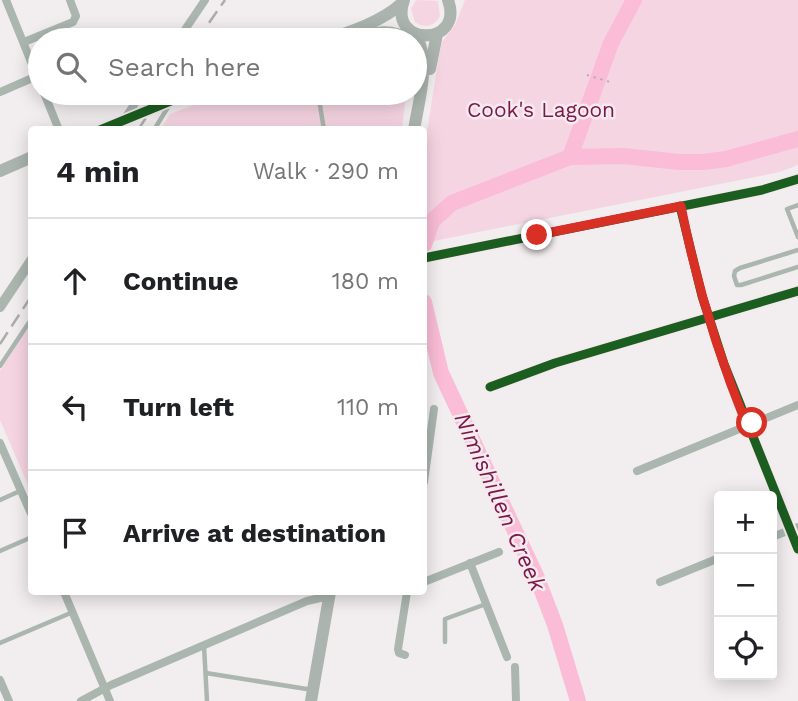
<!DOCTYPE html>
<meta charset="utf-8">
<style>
:root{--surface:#fff;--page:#f6f6f6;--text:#202124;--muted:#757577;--line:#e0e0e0}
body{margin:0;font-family:"Work Sans",sans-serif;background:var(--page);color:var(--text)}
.controls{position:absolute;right:21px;bottom:21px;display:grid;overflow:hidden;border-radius:7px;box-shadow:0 4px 18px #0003}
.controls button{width:63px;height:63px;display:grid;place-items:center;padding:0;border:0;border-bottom:2px solid var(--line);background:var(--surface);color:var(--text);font:35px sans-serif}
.stop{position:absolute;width:21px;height:21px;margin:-16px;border:5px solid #d93025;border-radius:50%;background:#fff}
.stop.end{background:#d93025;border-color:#fff;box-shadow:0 2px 7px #0008}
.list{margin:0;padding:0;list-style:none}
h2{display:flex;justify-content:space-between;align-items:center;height:91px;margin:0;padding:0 28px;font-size:30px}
h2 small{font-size:23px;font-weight:400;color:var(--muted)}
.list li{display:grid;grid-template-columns:46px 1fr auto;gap:21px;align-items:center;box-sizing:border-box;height:126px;padding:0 28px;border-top:2px solid var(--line)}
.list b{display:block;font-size:26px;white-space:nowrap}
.list em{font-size:23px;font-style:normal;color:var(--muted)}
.icon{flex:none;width:38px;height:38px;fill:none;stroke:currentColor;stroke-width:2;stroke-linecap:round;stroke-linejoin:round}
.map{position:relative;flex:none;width:798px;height:701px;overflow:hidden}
.search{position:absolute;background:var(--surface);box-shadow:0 4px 18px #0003;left:28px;top:28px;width:399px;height:77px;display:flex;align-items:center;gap:18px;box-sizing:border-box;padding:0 24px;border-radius:38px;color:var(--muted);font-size:26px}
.panel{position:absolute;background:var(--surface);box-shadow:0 4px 18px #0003;left:28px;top:126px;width:399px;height:469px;border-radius:7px}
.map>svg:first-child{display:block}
.green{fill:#f6d5e2}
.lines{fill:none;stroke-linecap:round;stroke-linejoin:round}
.river{stroke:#fabcd6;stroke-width:16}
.path{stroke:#abafac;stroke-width:2;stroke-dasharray:2 5;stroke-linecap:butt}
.service{stroke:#abb6af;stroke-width:4.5}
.minor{stroke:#abb6af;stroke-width:8}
.tertiary{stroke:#abb6af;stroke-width:10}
.secondary{stroke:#abb4ae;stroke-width:12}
.rail{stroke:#abadab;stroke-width:2.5;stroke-dasharray:14 7;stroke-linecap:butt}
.cycleway-casing{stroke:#f5eaee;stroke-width:13}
.cycleway{stroke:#1b5e20;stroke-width:9}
.route{stroke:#d93025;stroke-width:9}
.labels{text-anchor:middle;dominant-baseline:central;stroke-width:5;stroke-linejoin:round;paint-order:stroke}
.park-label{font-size:21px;fill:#7a174b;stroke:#f5eaee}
.water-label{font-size:23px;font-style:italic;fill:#7a174b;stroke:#f5eaee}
</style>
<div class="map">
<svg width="798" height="701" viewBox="0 0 798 701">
<rect width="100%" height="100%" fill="#f2edef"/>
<path class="green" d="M 416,0 L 438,1 L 440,16 C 435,26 425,29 415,22 L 411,9 Z
M 465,0 L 798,0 L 798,165 L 780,172 L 424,243 L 424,151 L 440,49 L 442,42 L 455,25 Z
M 226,93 L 406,93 L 402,129 L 160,130 L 170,114 Z
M 31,323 L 32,483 L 28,485 L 0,420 L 0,371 Z"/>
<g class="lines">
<path class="river" d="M 570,157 L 611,43 L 634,0
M 424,245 L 432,221 L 452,203 L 570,157 L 624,156 L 679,162 L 703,162 L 726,159 L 798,139
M 424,302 L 441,373 L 537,578 L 555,625 L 578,701"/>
<path class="path" d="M 587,75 L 610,82"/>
<path class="service" d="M 318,93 L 324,130
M 154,130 L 168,107
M 798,205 L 787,209 L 798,237
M 798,250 L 740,268 L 735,271 L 734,276 L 737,285 L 741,285 L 798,267
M 0,366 L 32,318
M 0,500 L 20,491
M 0,551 L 32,537
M 445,642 L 445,619 L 486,604
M 0,643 L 73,612
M 204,646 L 207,701
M 206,673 L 313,690"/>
<path class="minor" d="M 6,0 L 40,84
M 178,40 L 205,0
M 24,42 L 73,22 L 76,16 L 70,0
M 0,92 L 37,76
M 44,93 L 59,130
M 125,118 L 142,93
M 680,206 L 702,296 L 724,364 L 798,549
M 490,387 L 555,363 L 798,291
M 0,443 L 32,516
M 637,471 L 798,405
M 424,482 L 434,409
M 772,537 L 798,527
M 470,563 L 507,657
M 424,582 L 499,552
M 660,582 L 719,558
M 64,592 L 110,701
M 405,655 L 399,653 L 398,649 L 407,592
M 515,667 L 516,701
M 0,680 L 9,701
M 81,701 L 111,685 L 307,601 L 329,596"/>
<path class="tertiary" d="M 424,258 L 762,190 L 798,179
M 0,307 L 32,259"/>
<path class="secondary" d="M 404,0 C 387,47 465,47 448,0
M 355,38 C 373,33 392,27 407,40
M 325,40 C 350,32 384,21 403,2
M 430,69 L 437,34
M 100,130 L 190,93
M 414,130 C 419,98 431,64 416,34
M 0,171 L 32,157
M 311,701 L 330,592"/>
<path class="rail" d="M 197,40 L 225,0
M 138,130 L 162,93
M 0,344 L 32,295"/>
<g class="cycleway-casing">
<path id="cycleway" d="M 100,130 L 190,93
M 680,206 L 702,296 L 724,364 L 798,549
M 424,258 L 762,190 L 798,179
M 490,387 L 555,363 L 798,291"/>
</g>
<use href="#cycleway" class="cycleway"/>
</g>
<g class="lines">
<path class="route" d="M 537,235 L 681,206 C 696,282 718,355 747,426 L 752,423"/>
</g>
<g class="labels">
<g class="park-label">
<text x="541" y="109">Cook's Lagoon</text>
</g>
<g class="water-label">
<text transform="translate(500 502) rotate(66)">Nimishillen Creek</text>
</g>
</g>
</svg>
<div class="controls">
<button>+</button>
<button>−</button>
<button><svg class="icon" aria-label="locate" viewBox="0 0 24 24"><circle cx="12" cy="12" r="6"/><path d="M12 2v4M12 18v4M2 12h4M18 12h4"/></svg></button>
</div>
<div class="stop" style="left:752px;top:423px"></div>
<div class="stop end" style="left:537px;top:235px"></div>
<div class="search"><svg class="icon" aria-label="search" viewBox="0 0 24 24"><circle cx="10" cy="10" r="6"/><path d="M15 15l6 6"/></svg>Search here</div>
<section class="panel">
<h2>4 min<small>Walk · 290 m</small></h2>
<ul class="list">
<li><svg class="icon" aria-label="ahead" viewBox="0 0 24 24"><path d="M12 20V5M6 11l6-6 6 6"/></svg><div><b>Continue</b></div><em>180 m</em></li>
<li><svg class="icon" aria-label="left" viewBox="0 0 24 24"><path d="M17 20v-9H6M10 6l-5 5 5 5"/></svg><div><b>Turn left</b></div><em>110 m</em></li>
<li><svg class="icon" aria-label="arrive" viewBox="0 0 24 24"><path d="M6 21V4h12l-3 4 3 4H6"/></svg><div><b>Arrive at destination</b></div></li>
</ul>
</section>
</div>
